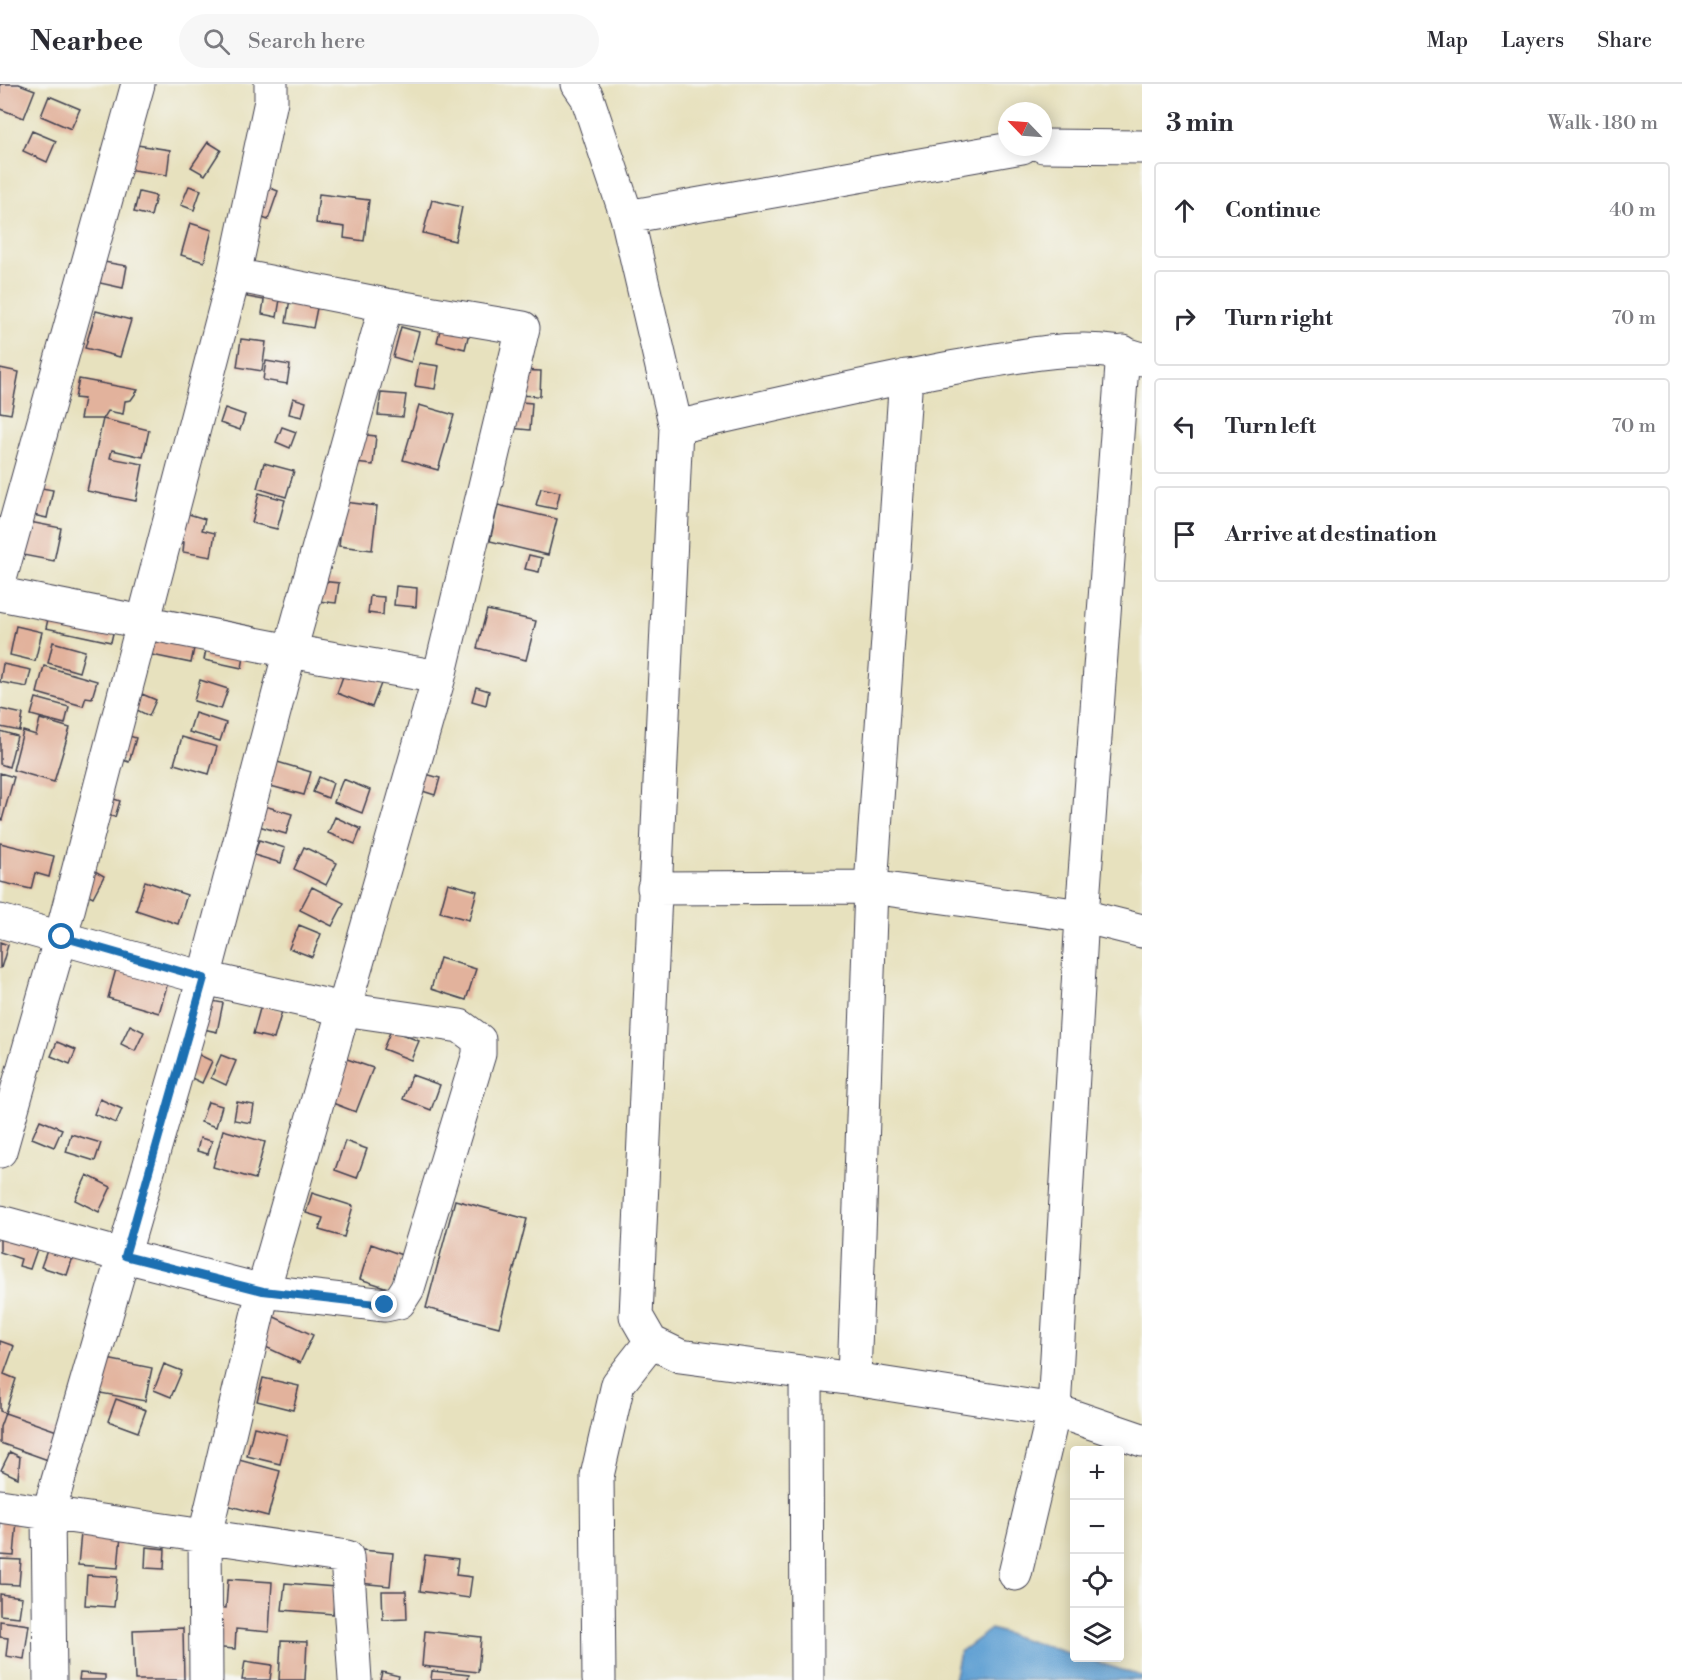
<!DOCTYPE html>
<meta charset="utf-8">
<style>
:root{--surface:#fff;--page:#f7f7f7;--text:#2b2b33;--muted:#7c7c81;--line:#e1e1e2}
body{margin:0;font-family:"Libre Bodoni",serif;background:var(--page);color:var(--text)}
.controls{position:absolute;right:18px;bottom:18px;display:grid;overflow:hidden;border-radius:6px;box-shadow:0 3px 15px #0003}
.controls button{width:54px;height:54px;display:grid;place-items:center;padding:0;border:0;border-bottom:2px solid var(--line);background:var(--surface);color:var(--text);font:30px sans-serif}
.compass{position:absolute;left:998px;top:18px;width:54px;height:54px;border-radius:50%;background:var(--surface);box-shadow:0 3px 15px #0003;rotate:295deg}
.stop{position:absolute;width:18px;height:18px;margin:-14px;border:4px solid #1f6fb2;border-radius:50%;background:#fff}
.stop.end{background:#1f6fb2;border-color:#fff;box-shadow:0 2px 6px #0008}
.list{margin:0;padding:0;list-style:none}
h2{display:flex;justify-content:space-between;align-items:center;height:78px;margin:0;padding:0 24px;font-size:26px}
h2 small{font-size:20px;font-weight:400;color:var(--muted)}
.list li{display:grid;grid-template-columns:39px 1fr auto;gap:18px;align-items:center;box-sizing:border-box;height:96px;margin:0 12px 12px;padding:0 12px;border:2px solid var(--line);border-radius:6px}
.list b{display:block;font-size:22px;white-space:nowrap}
.list em{font-size:20px;font-style:normal;color:var(--muted)}
.icon{flex:none;width:33px;height:33px;fill:none;stroke:currentColor;stroke-width:2;stroke-linecap:round;stroke-linejoin:round}
.map{position:relative;flex:none;width:1142px;height:1596px;overflow:hidden}
header{display:flex;align-items:center;gap:36px;box-sizing:border-box;height:84px;padding:0 30px;background:var(--surface);border-bottom:2px solid var(--line)}
header strong{font-size:28px}
nav{display:flex;gap:33px;margin-inline-start:auto;font-size:21px}
.search{width:420px;height:54px;background:var(--page);display:flex;align-items:center;gap:15px;box-sizing:border-box;padding:0 21px;border-radius:33px;color:var(--muted);font-size:22px}
main{display:flex}
aside{flex:1;background:var(--surface)}
.map>svg:first-child{display:block}
.water{fill:#60a0d3;stroke:#416187;stroke-width:1.5}
.building{fill:#e2b29c}
.lines{fill:none;stroke-linecap:round;stroke-linejoin:round}
.minor-casing{stroke:#403f4f;stroke-width:35}
.minor{stroke:#fff;stroke-width:33}
.route{stroke:#1f6fb2;stroke-width:8}
</style>
<header>
<strong>Nearbee</strong>
<div class="search"><svg class="icon" aria-label="search" viewBox="0 0 24 24"><circle cx="10" cy="10" r="6"/><path d="M15 15l6 6"/></svg>Search here</div>
<nav><a>Map</a><a>Layers</a><a>Share</a></nav>
</header>
<main>
<div class="map">
<svg width="1142" height="1596" viewBox="0 0 1142 1596">
<rect width="100%" height="100%" fill="#f6f6f2"/>
<filter id="ink" filterUnits="userSpaceOnUse"><feTurbulence type="fractalNoise" baseFrequency=".0167" numOctaves="2"/><feDisplacementMap in="SourceGraphic" scale="12" xChannelSelector="R" yChannelSelector="G"/><feConvolveMatrix kernelMatrix="1 2 1 2 8 2 1 2 1" color-interpolation-filters="sRGB"/></filter>
<filter id="wash" filterUnits="userSpaceOnUse"><feTurbulence type="fractalNoise" baseFrequency=".008" numOctaves="4" result="noise"/><feDisplacementMap in="SourceGraphic" scale="24" xChannelSelector="R" yChannelSelector="G"/><feGaussianBlur stdDeviation="1.35" result="paint"/><feColorMatrix in="noise" values="0 0 0 0 0 0 0 0 0 0 0 0 0 0 0 0 0 1.4 0 .05"/><feComposite in="paint" operator="in"/></filter>
<g filter="url(#wash)">
<rect width="100%" height="100%" fill="#e7e1be"/>
<path class="water" d="M 991,1545 L 1074,1571 L 1074,1574 L 1083,1574 L 1142,1592 L 1142,1596 L 954,1596 L 960,1568 Z"/>
<g id="blocks">
<path class="building" d="M 0,0 L 19,0 L 35,6 L 24,34 L 0,25 Z
M 49,12 L 80,25 L 71,45 L 41,32 Z
M 32,47 L 56,57 L 47,78 L 23,67 Z
M 110,57 L 170,66 L 167,91 L 106,82 Z
M 208,58 L 221,66 L 205,91 L 191,83 Z
M 189,102 L 201,106 L 194,126 L 181,121 Z
M 265,102 L 278,107 L 268,136 L 255,131 Z
M 139,108 L 156,112 L 151,132 L 134,128 Z
M 319,110 L 369,116 L 364,157 L 344,154 L 345,143 L 316,139 Z
M 432,116 L 462,123 L 455,157 L 423,149 Z
M 190,139 L 212,146 L 204,178 L 181,171 Z
M 104,178 L 127,182 L 123,204 L 100,199 Z
M 251,193 L 283,198 L 277,233 L 262,230 L 264,216 L 247,213 Z
M 291,209 L 319,214 L 313,244 L 286,239 Z
M 96,227 L 131,236 L 120,273 L 85,264 Z
M 473,233 L 465,265 L 437,258 L 441,242 Z
M 401,243 L 419,248 L 411,278 L 393,273 Z
M 241,255 L 266,258 L 262,287 L 237,283 Z
M 266,277 L 290,281 L 287,300 L 263,296 Z
M 419,279 L 439,282 L 435,305 L 415,302 Z
M 0,284 L 19,288 L 11,330 L 0,328 Z
M 513,286 L 541,287 L 540,312 L 512,311 Z
M 79,295 L 138,306 L 131,316 L 125,317 L 123,330 L 108,327 L 103,335 L 149,346 L 143,373 L 112,366 L 110,374 L 143,380 L 136,417 L 87,407 L 103,335 L 80,335 L 84,315 L 75,314 Z
M 381,309 L 406,311 L 403,333 L 378,331 Z
M 293,314 L 306,318 L 302,333 L 289,330 Z
M 499,316 L 532,319 L 530,346 L 497,343 Z
M 419,321 L 454,331 L 438,386 L 403,376 Z
M 225,324 L 245,331 L 240,346 L 220,339 Z
M 282,343 L 296,348 L 290,364 L 276,358 Z
M 339,348 L 376,352 L 373,381 L 336,377 Z
M 264,379 L 294,387 L 286,413 L 257,404 Z
M 25,401 L 53,406 L 47,434 L 19,428 Z
M 541,404 L 560,408 L 556,425 L 536,421 Z
M 259,409 L 285,416 L 277,445 L 252,439 Z
M 344,418 L 377,422 L 372,466 L 339,462 Z
M 498,421 L 557,435 L 548,471 L 490,457 Z
M 172,425 L 205,435 L 202,446 L 215,449 L 211,473 L 183,468 L 184,458 L 164,453 Z
M 14,435 L 61,444 L 54,477 L 7,468 Z
M 529,471 L 542,474 L 539,488 L 525,485 Z
M 301,495 L 339,499 L 336,519 L 299,515 Z
M 396,502 L 417,504 L 416,523 L 394,521 Z
M 370,512 L 384,513 L 383,531 L 368,529 Z
M 53,513 L 118,527 L 111,558 L 46,544 Z
M 487,526 L 536,537 L 526,576 L 477,564 Z
M 144,534 L 198,545 L 191,579 L 137,568 Z
M 16,542 L 42,548 L 35,577 L 10,571 Z
M 209,550 L 247,557 L 242,584 L 204,576 Z
M 53,558 L 85,567 L 79,588 L 48,579 Z
M 3,580 L 31,586 L 27,603 L 0,598 Z
M 44,582 L 97,597 L 92,614 L 86,613 L 83,622 L 37,609 Z
M 346,584 L 382,597 L 372,623 L 337,609 Z
M 200,596 L 228,605 L 221,625 L 194,617 Z
M 476,603 L 489,607 L 486,621 L 472,617 Z
M 142,610 L 156,616 L 149,632 L 135,625 Z
M 36,614 L 69,623 L 65,640 L 31,631 Z
M 0,625 L 23,630 L 20,647 L 0,643 Z
M 195,629 L 226,639 L 220,657 L 189,648 Z
M 40,635 L 70,644 L 54,698 L 13,686 L 23,647 L 36,651 Z
M 0,647 L 17,652 L 9,683 L 0,680 Z
M 116,648 L 136,654 L 129,678 L 108,671 Z
M 182,653 L 217,663 L 209,690 L 174,680 Z
M 274,677 L 311,688 L 304,711 L 267,701 Z
M 415,687 L 440,694 L 435,711 L 410,703 Z
M 0,689 L 14,693 L 2,736 L 0,735 Z
M 319,693 L 333,699 L 328,714 L 313,708 Z
M 343,695 L 370,706 L 362,729 L 334,718 Z
M 102,711 L 120,717 L 115,733 L 97,728 Z
M 258,720 L 292,730 L 286,750 L 252,740 Z
M 335,733 L 361,745 L 355,760 L 328,749 Z
M 259,756 L 285,764 L 281,779 L 254,771 Z
M 0,759 L 54,772 L 49,793 L 35,789 L 31,805 L 0,798 Z
M 304,763 L 337,779 L 326,801 L 294,785 Z
M 81,779 L 104,792 L 93,813 L 70,801 Z
M 145,797 L 187,811 L 178,840 L 136,826 Z
M 448,799 L 477,807 L 469,836 L 440,828 Z
M 312,803 L 344,819 L 332,842 L 300,826 Z
M 299,841 L 321,850 L 312,873 L 289,864 Z
M 0,858 L 8,861 L 1,884 L 0,884 Z
M 121,867 L 173,881 L 159,929 L 108,914 Z
M 440,874 L 476,885 L 466,916 L 431,905 Z
M 197,914 L 223,919 L 217,948 L 190,942 Z
M 261,921 L 282,927 L 274,955 L 253,950 Z
M 130,941 L 144,948 L 135,967 L 121,960 Z
M 391,946 L 419,957 L 411,976 L 383,965 Z
M 57,958 L 76,966 L 70,980 L 51,972 Z
M 193,968 L 212,977 L 202,999 L 183,990 Z
M 221,971 L 236,977 L 226,1001 L 211,994 Z
M 347,975 L 373,984 L 356,1028 L 330,1018 Z
M 412,991 L 440,1001 L 431,1026 L 403,1015 Z
M 100,1015 L 122,1025 L 116,1039 L 94,1030 Z
M 208,1018 L 222,1022 L 216,1043 L 201,1038 Z
M 237,1018 L 254,1021 L 251,1039 L 234,1036 Z
M 40,1036 L 62,1045 L 54,1063 L 32,1054 Z
M 223,1046 L 265,1058 L 255,1095 L 213,1083 Z
M 71,1050 L 101,1059 L 95,1077 L 66,1068 Z
M 200,1054 L 212,1057 L 208,1070 L 197,1067 Z
M 345,1057 L 367,1065 L 357,1094 L 335,1086 Z
M 87,1091 L 111,1103 L 99,1128 L 75,1116 Z
M 312,1109 L 353,1122 L 344,1153 L 319,1146 L 323,1134 L 306,1129 Z
M 455,1116 L 527,1135 L 499,1243 L 426,1224 Z
M 0,1145 L 44,1145 L 30,1185 L 19,1182 L 21,1175 L 0,1168 Z
M 371,1160 L 402,1171 L 391,1205 L 360,1195 Z
M 49,1161 L 74,1170 L 67,1191 L 41,1183 Z
M 268,1230 L 313,1251 L 300,1279 L 255,1258 Z
M 0,1257 L 14,1262 L 4,1290 L 16,1295 L 5,1329 L 0,1327 Z
M 107,1275 L 152,1284 L 145,1317 L 100,1309 Z
M 164,1280 L 182,1287 L 171,1313 L 154,1306 Z
M 263,1294 L 299,1302 L 293,1326 L 257,1317 Z
M 116,1315 L 146,1326 L 138,1348 L 108,1337 Z
M 5,1329 L 57,1347 L 48,1376 L 0,1359 L 0,1343 Z
M 254,1343 L 287,1351 L 280,1380 L 247,1372 Z
M 10,1368 L 20,1373 L 18,1394 L 1,1386 Z
M 228,1373 L 280,1387 L 268,1432 L 215,1418 Z
M 0,1436 L 17,1437 L 14,1472 L 0,1471 Z
M 82,1438 L 122,1441 L 118,1484 L 78,1481 Z
M 146,1463 L 165,1465 L 164,1485 L 145,1484 Z
M 362,1466 L 393,1469 L 390,1502 L 359,1499 Z
M 425,1471 L 458,1475 L 456,1491 L 472,1493 L 469,1514 L 420,1507 Z
M 0,1475 L 21,1476 L 19,1501 L 0,1500 Z
M 87,1491 L 117,1493 L 114,1523 L 85,1521 Z
M 228,1495 L 272,1498 L 269,1548 L 236,1545 L 235,1565 L 210,1563 L 212,1523 L 226,1524 Z
M 285,1499 L 335,1503 L 333,1530 L 282,1526 Z
M 382,1507 L 406,1507 L 407,1535 L 383,1536 Z
M 0,1510 L 22,1513 L 19,1533 L 0,1531 Z
M 0,1537 L 29,1541 L 24,1575 L 6,1572 L 8,1554 L 0,1553 Z
M 183,1544 L 184,1596 L 135,1596 L 133,1546 Z
M 425,1547 L 481,1553 L 478,1588 L 422,1582 Z
M 281,1557 L 307,1558 L 305,1596 L 279,1596 Z
M 245,1577 L 272,1581 L 270,1596 L 242,1596 Z
M 432,1587 L 469,1591 L 468,1596 L 431,1596 Z
M 382,1588 L 399,1592 L 398,1596 L 380,1596 Z
M 80,1589 L 105,1591 L 105,1596 L 79,1596 Z"/>
</g>
</g>
<g filter="url(#ink)">
<use href="#blocks" fill-opacity="0" stroke="#403f4f" stroke-width="1.5"/>
<g class="lines">
<g class="minor-casing">
<path id="minor" d="M 578,0 L 587,13 L 627,133
M 1043,62 L 1142,63
M 1022,63 L 627,133 L 676,343 L 636,1232 L 651,1258 L 680,1272 L 854,1295 L 1054,1326 L 1142,1356
M 676,343 C 771,322 866,299 962,282 C 1016,273 1089,255 1142,275
M 0,495 L 138,0
M 0,510 L 290,567 L 439,593
M 654,804 L 871,803 L 1082,832 L 1142,847
M 0,837 L 204,894 L 343,925 L 460,942 L 479,956 L 479,970 L 408,1204 L 399,1218 L 385,1221 L 263,1207 L 125,1172 L 0,1138
M 0,1067 L 61,853 L 234,191 L 271,17 L 271,0
M 806,1289 L 807,1596
M 854,1295 L 871,803 L 906,292
M 0,1422 L 347,1473 L 355,1596
M 1015,1490 L 1054,1326 L 1082,832 L 1123,268
M 50,1596 L 48,1431 L 204,894 L 290,567 L 386,221
M 206,1596 L 205,1451 L 263,1207 L 439,593 L 523,244 L 386,221 L 234,191
M 599,1596 L 597,1392 L 618,1300 L 651,1258"/>
</g>
<use href="#minor" class="minor"/>
</g>
</g>
<g class="lines" filter="url(#ink)">
<path class="route" d="M 62,853 L 204,894 L 125,1172 L 263,1207 L 385,1221"/>
</g>
</svg>
<div class="controls">
<button>+</button>
<button>−</button>
<button><svg class="icon" aria-label="locate" viewBox="0 0 24 24"><circle cx="12" cy="12" r="6"/><path d="M12 2v4M12 18v4M2 12h4M18 12h4"/></svg></button>
<button><svg class="icon" aria-label="layers" viewBox="0 0 24 24"><path d="M12 4l9 5-9 5-9-5zM3 14l9 5 9-5"/></svg></button>
</div>
<svg class="compass" viewBox="-18 -18 36 36"><path d="M0-13l5 13h-10z" fill="#e53935"/><path d="M0 13l5-13h-10z" fill="#7c7c81"/></svg>
<div class="stop" style="left:62px;top:853px"></div>
<div class="stop end" style="left:385px;top:1221px"></div>
</div>
<aside>
<h2>3 min<small>Walk · 180 m</small></h2>
<ul class="list">
<li><svg class="icon" aria-label="ahead" viewBox="0 0 24 24"><path d="M12 20V5M6 11l6-6 6 6"/></svg><div><b>Continue</b></div><em>40 m</em></li>
<li><svg class="icon" aria-label="right" viewBox="0 0 24 24"><path d="M7 20v-9h11M14 6l5 5-5 5"/></svg><div><b>Turn right</b></div><em>70 m</em></li>
<li><svg class="icon" aria-label="left" viewBox="0 0 24 24"><path d="M17 20v-9H6M10 6l-5 5 5 5"/></svg><div><b>Turn left</b></div><em>70 m</em></li>
<li><svg class="icon" aria-label="arrive" viewBox="0 0 24 24"><path d="M6 21V4h12l-3 4 3 4H6"/></svg><div><b>Arrive at destination</b></div></li>
</ul>
</aside>
</main>
